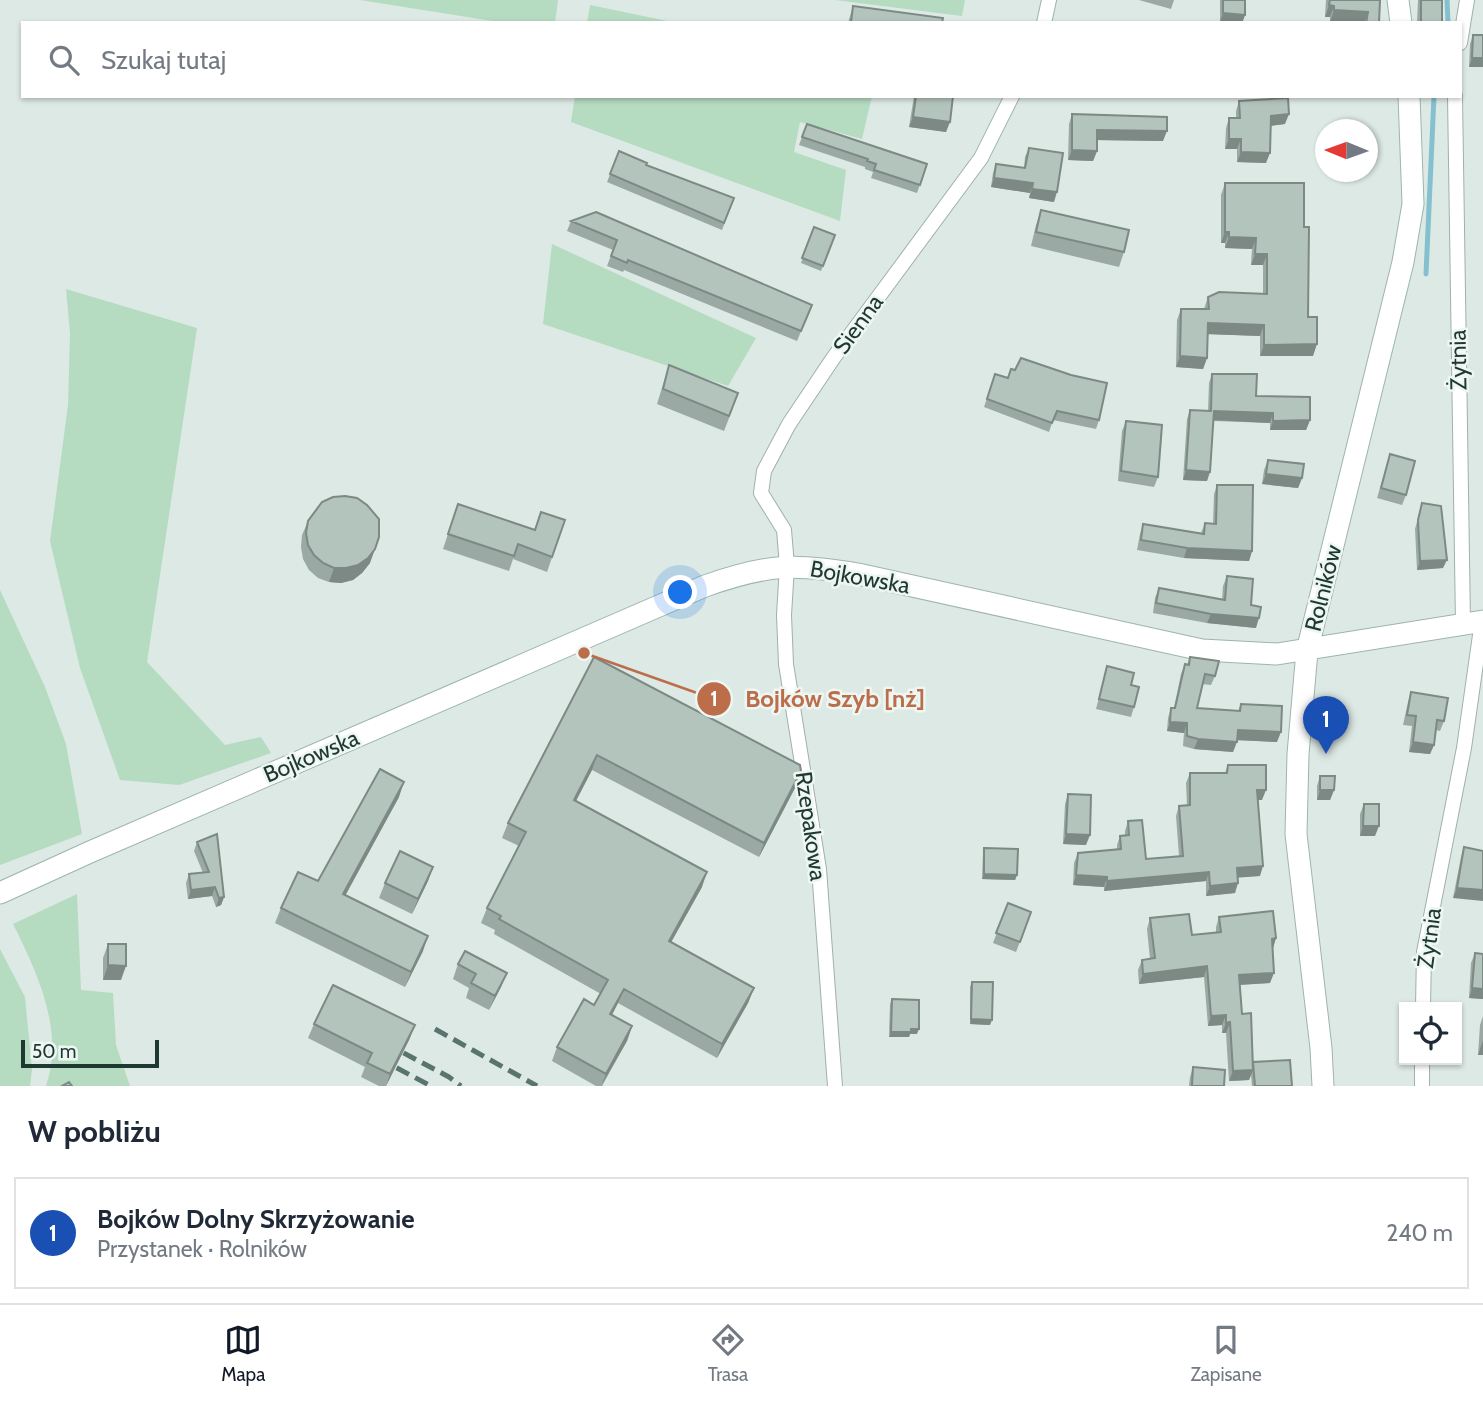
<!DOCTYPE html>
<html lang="pl">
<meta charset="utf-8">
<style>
:root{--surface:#fff;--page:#f2f2f3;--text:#1f2937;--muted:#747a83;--line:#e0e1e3;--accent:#111827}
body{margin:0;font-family:Cabin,sans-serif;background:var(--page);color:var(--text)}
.controls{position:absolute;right:21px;bottom:21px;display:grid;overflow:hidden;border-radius:0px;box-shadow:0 2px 5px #0004}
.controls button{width:63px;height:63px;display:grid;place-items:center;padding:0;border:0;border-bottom:2px solid var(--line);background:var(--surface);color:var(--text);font:35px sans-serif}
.compass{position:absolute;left:1315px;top:119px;width:63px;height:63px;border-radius:50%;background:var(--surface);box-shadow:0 2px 5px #0004;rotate:271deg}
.scale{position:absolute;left:21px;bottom:18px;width:138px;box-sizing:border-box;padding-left:7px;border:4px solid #1f3832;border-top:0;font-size:19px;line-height:24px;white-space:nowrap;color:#1f3832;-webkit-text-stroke:5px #edf6f2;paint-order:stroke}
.you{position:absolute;left:681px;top:593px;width:24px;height:24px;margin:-18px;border:5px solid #fff;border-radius:50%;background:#1a73e8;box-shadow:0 0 0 10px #1a73e833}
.badge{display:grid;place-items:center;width:46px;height:46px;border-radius:50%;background:var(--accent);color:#fff;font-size:23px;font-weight:700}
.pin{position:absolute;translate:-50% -58px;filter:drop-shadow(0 2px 4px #0008)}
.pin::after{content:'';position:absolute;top:37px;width:24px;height:21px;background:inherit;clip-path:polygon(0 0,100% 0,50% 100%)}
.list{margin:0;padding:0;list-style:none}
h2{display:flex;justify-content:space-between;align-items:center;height:91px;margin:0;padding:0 28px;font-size:30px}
h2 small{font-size:23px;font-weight:400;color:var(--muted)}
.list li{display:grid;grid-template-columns:46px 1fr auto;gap:21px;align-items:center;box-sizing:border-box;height:112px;margin:0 14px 14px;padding:0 14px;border:2px solid var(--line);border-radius:0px}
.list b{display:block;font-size:26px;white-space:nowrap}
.list p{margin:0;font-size:23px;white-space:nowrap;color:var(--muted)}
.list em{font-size:23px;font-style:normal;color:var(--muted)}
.icon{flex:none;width:38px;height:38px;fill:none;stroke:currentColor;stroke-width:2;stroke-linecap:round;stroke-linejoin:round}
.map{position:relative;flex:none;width:1483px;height:1086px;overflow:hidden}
.search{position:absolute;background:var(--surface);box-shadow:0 2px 5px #0004;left:21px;right:21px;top:21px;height:77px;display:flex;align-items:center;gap:18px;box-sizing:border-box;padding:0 24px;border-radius:0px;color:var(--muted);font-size:26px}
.sheet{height:217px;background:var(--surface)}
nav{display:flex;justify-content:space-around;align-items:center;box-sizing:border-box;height:98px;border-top:2px solid var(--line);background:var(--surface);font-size:19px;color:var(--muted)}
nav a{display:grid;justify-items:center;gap:4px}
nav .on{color:var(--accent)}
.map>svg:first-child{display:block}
.green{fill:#b5dbc1}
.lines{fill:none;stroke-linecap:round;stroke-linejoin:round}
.stream{stroke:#84c0cf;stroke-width:5}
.street-casing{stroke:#a0b0ab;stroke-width:16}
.secondary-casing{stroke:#9cb5ad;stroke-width:23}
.street{stroke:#fff;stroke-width:14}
.secondary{stroke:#fff;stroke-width:21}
.rail{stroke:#59746e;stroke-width:5;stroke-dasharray:14 7;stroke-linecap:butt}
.wall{fill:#9aa9a3}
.shaded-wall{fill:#7d8984}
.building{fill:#b3c4bd;stroke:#7d8984;stroke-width:2}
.labels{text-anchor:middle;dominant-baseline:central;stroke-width:5;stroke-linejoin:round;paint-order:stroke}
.street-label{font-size:23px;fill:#1f3832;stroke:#edf6f2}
.leader{fill:none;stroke:#bc6e4b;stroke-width:2.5}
.callout-dot{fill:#bc6e4b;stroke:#edf6f2;stroke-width:2.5}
.mark-label{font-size:21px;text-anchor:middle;font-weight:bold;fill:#fff}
.callout-label{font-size:24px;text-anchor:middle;font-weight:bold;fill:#bc6e4b;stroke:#edf6f2;stroke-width:5;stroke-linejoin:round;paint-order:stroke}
</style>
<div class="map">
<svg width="1483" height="1086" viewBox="0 0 1483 1086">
<rect width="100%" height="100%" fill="#dde9e4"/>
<path class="green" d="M 360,0 L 558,0 L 555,23 L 505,23 Z
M 835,0 L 965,0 L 962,16 Z
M 590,5 L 677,23 L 587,23 Z
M 575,96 L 872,96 L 862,139 L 800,122 L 794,152 L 846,170 L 840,221 L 571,122 Z
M 552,244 L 756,338 L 728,386 L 543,324 Z
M 66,289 L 197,328 L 147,662 L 225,745 L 261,737 L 271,753 L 179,785 L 120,780 L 80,668 L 50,541 L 68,405 L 70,333 Z
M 0,590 L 45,687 L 66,744 L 82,834 L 0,865 Z
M 77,894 L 81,990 L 113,993 L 116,1045 L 130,1086 L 46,1086 C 65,1031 37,972 13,924 Z
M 0,949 L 25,997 L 32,1070 L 30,1086 L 0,1086 Z"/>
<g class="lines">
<path class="stream" d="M 1447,0 L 1448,23
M 1426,274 L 1434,96"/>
<g class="street-casing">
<path id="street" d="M 1044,23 L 1049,0
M 1460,43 L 1467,0
M 1455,96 L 1463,624
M 1423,1007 L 1424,952 L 1464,748 L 1482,621
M 835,1086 L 819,869 L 786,664 L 784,615 L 787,566 L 784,530 L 761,493 L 764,471 L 789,424 L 834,357 L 981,158 L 1012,96
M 1422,1086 L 1422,1060"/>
</g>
<g class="secondary-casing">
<path id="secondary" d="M 1398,0 L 1401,23
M 0,893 L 90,852 L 705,586 C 767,564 794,563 858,574 L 1202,650 L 1277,654 L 1483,621
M 1323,1086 L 1321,1048 L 1296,834 L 1298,754 L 1307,651 L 1403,262 L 1413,204 L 1409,96"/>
</g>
<use href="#street" class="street"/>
<use href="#secondary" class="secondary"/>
<path class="rail" d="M 435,1029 L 537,1086
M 385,1043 L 449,1077 L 461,1086
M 378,1058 L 431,1086"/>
</g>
<path class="wall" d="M 1139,0 L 1174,0 L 1171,9 Z
M 1220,0 L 1245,0 L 1245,15 L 1242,23 L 1220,22 Z
M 1326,0 L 1380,0 L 1379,23 L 1330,22 L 1330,17 L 1325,17 Z
M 1418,0 L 1442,0 L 1442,23 L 1417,23 Z
M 853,6 L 942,23 L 848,23 Z
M 1473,35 L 1483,35 L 1483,67 L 1469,67 L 1470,44 Z
M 914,96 L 953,96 L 946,132 L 909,127 Z
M 1239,101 L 1285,124 L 1271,126 L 1266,163 L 1237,162 L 1237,149 L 1225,149 L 1226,128 L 1229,118 L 1236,118 L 1236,111 Z
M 1072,114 L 1163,141 L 1097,140 L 1097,151 L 1093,161 L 1068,160 L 1069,124 Z
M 807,124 L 927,164 L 917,193 L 871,178 L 873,172 L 865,169 L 865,167 L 799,145 Z
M 1029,148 L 1054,202 L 1029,198 L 1030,193 L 991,187 L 993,173 L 996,164 L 1024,168 L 1025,157 Z
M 619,151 L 646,165 L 734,198 L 722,230 L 607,182 Z
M 1225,183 L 1304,227 L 1308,317 L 1313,356 L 1260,356 L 1260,336 L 1208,334 L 1207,358 L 1203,369 L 1176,367 L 1177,320 L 1181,309 L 1204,309 L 1208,297 L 1263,293 L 1263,265 L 1251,265 L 1252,249 L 1225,248 L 1225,243 L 1221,243 L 1221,195 Z
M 1041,210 L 1124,252 L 1119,267 L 1031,246 L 1036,225 Z
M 571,221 L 812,305 L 797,341 L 624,270 L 623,272 L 607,266 L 613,250 L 567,231 Z
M 814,227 L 835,235 L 821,271 L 801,263 Z
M 669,365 L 733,408 L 724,431 L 657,404 Z
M 995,374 L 1099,420 L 1096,429 L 1053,420 L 1049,432 L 984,407 Z
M 1212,374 L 1256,396 L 1310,420 L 1306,430 L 1270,430 L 1270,423 L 1214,421 L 1207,481 L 1183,480 L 1187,419 L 1190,410 L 1208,411 L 1209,383 Z
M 1126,421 L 1158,477 L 1154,487 L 1118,481 L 1122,431 Z
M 1390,454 L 1406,495 L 1402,505 L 1377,498 Z
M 1268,460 L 1302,478 L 1298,488 L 1262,484 L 1264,470 Z
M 1217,485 L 1252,551 L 1249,561 L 1184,558 L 1137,550 L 1140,534 L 1143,524 L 1201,533 L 1205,523 L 1213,524 L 1214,494 Z
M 1422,503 L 1443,568 L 1417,570 L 1415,529 Z
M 458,504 L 535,530 L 565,520 L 547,572 L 513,559 L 509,571 L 443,549 Z
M 308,521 L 370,563 L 362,573 L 353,580 L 341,583 L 329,582 L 318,578 L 309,570 L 303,559 L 301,547 L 302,535 Z
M 1227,576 L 1251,605 L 1256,628 L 1207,623 L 1153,613 L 1155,598 L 1159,588 L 1222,600 L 1223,586 Z
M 594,657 L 801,771 L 796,786 L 759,857 L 592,770 L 576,801 L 702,887 L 671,942 L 754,988 L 748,1003 L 717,1058 L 618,1003 L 612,1015 L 632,1026 L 627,1041 L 602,1086 L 596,1086 L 552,1061 L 557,1047 L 594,1005 L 601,994 L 494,934 L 495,930 L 481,923 L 487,908 L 519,846 L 502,838 L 508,823 Z
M 1190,657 L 1215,676 L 1211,685 L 1202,684 L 1197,708 L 1238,711 L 1241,704 L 1277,742 L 1237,740 L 1233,752 L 1194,749 L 1183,746 L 1184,733 L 1167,731 L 1168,718 L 1171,708 L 1174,708 L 1181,674 L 1185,664 L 1187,665 Z
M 1107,666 L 1131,685 L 1134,707 L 1131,717 L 1096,709 Z
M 1411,692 L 1444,721 L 1440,731 L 1436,730 L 1434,745 L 1430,754 L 1409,752 L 1412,726 L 1403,725 L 1408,702 Z
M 1228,765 L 1262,800 L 1257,800 L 1260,876 L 1238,877 L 1235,893 L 1206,896 L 1206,881 L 1104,891 L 1104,887 L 1073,885 L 1074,863 L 1078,853 L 1117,849 L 1117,845 L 1120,836 L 1125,835 L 1125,831 L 1128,821 L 1146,859 L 1179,856 L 1176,816 L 1179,806 L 1187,806 L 1186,783 L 1190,773 L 1225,773 Z
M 1320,776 L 1334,790 L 1330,800 L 1317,800 L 1317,786 Z
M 1068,794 L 1086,845 L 1063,844 L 1065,804 Z
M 399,797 L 345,895 L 423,951 L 405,987 L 275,923 L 281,908 L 318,881 Z
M 1364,804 L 1375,836 L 1360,836 L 1360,814 Z
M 197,842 L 224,897 L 221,905 L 216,907 L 212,896 L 188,899 L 186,883 L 189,874 L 203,873 L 194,851 Z
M 1464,847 L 1483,851 L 1453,898 L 1461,857 Z
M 984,848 L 1017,875 L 1015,880 L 982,879 L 983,853 Z
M 433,867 L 428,881 L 412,914 L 379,898 L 385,883 Z
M 1008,903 L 1031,912 L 1016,952 L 993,943 Z
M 1219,917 L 1276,938 L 1273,948 L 1270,983 L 1240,985 L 1242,1014 L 1252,1064 L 1292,1086 L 1252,1086 L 1251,1075 L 1249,1080 L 1229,1081 L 1226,1033 L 1222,1033 L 1222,1025 L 1208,1026 L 1204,977 L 1139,984 L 1138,970 L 1142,960 L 1150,959 L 1147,929 L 1150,918 L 1192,935 L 1216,932 L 1216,927 Z
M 108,944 L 121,980 L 103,980 L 103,958 Z
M 1475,953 L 1483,954 L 1483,999 L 1469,998 L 1471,963 Z
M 458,964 L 501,987 L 489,1010 L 466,998 L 469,988 L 453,979 Z
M 972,982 L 990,1025 L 970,1024 L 970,987 Z
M 892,999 L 917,1034 L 910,1034 L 909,1037 L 889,1037 L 890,1004 Z
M 1483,1016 L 1483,1055 L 1478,1055 L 1480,1025 Z
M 314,1024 L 415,1025 L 409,1040 L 386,1086 L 379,1086 L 361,1077 L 365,1067 L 308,1038 Z
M 1193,1067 L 1224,1086 L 1189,1086 L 1190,1077 Z"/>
<path class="shaded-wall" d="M 1329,5 L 1334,6 L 1330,17 L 1325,17 Z
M 1334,10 L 1368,12 L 1364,23 L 1330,22 Z
M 1223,13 L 1245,15 L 1242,23 L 1220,22 Z
M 1472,58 L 1483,58 L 1483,67 L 1469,67 Z
M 1289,114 L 1285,124 L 1267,126 L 1271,116 Z
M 913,117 L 950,122 L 946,132 L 909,127 Z
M 1097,130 L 1167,131 L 1163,141 L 1093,140 Z
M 1229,139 L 1241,139 L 1237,149 L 1225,149 Z
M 1072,150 L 1097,151 L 1093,161 L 1068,160 Z
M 1241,152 L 1270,153 L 1266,163 L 1237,162 Z
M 994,178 L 1033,183 L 1030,193 L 991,187 Z
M 1032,189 L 1057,192 L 1054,202 L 1029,198 Z
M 1225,232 L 1229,232 L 1225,243 L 1221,243 Z
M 1229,237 L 1256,238 L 1252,249 L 1225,248 Z
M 1255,254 L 1267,254 L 1263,265 L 1251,265 Z
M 1208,323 L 1264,325 L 1260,336 L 1204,334 Z
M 1317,344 L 1313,356 L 1260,356 L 1264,345 Z
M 1180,356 L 1207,358 L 1203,369 L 1176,367 Z
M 1214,411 L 1273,413 L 1270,423 L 1211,420 Z
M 1310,420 L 1306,430 L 1270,430 L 1273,421 Z
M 1186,470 L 1210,472 L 1207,481 L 1183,480 Z
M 1266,474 L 1302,478 L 1298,488 L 1262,484 Z
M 1187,548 L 1252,551 L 1249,561 L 1184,558 Z
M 375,549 L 370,563 L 362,573 L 353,580 L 341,583 L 329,582 L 334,568 Z
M 1447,560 L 1443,568 L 1417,570 L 1420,561 Z
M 1211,614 L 1259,618 L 1256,628 L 1207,623 Z
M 1170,722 L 1187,723 L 1184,733 L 1167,731 Z
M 1238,730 L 1281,732 L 1277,742 L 1234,740 Z
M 1198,739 L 1237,742 L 1233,752 L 1194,749 Z
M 1413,742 L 1434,745 L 1430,754 L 1409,752 Z
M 597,755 L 592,770 L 569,814 L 574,800 Z
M 801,771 L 796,786 L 759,857 L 764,843 Z
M 404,782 L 399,797 L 338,909 L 343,894 Z
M 1257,790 L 1266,790 L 1262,800 L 1253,800 Z
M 1320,790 L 1334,790 L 1330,800 L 1317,800 Z
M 1363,826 L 1379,826 L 1375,836 L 1360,836 Z
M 1066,834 L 1090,835 L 1086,845 L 1063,844 Z
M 1263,866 L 1260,876 L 1233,878 L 1237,868 Z
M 433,867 L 428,881 L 412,914 L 418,899 Z
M 707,872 L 702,887 L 664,955 L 669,941 Z
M 1209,872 L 1206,881 L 1104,891 L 1107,881 Z
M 984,874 L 1017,875 L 1015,880 L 982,879 Z
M 1076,875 L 1107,877 L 1104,887 L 1073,885 Z
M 1238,883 L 1235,893 L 1206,896 L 1210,886 Z
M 215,887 L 212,896 L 188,899 L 191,890 Z
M 1457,888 L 1483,890 L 1483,901 L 1453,898 Z
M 224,897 L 221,905 L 216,907 L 219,898 Z
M 428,936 L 423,951 L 405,987 L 411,972 Z
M 1276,938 L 1273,948 L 1272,939 Z
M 108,965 L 126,966 L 121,980 L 103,980 Z
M 1207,966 L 1204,977 L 1139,984 L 1143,974 Z
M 507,973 L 501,987 L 489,1010 L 495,996 Z
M 1274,973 L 1270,983 L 1236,985 L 1239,975 Z
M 754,988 L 748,1003 L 717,1058 L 722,1044 Z
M 1472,988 L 1483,989 L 1483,999 L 1469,998 Z
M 624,989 L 618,1003 L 605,1028 L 610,1014 Z
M 1226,1015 L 1222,1025 L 1208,1026 L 1211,1016 Z
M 971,1019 L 992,1020 L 990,1025 L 970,1024 Z
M 1230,1022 L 1226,1033 L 1222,1033 L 1226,1023 Z
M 415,1025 L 409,1040 L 386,1086 L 390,1074 Z
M 632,1026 L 627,1041 L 601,1086 L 606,1074 Z
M 911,1029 L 919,1029 L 917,1034 L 910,1034 L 909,1037 L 889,1037 L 891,1032 Z
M 1483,1040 L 1483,1055 L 1478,1055 Z
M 1253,1070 L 1249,1080 L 1229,1081 L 1233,1071 Z"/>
<path class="building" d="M 1223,0 L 1245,0 L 1245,15 L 1223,13 Z
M 1330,0 L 1380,0 L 1379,23 L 1366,23 L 1368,12 L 1334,10 L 1334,6 L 1329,5 Z
M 1421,0 L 1442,0 L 1442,23 L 1421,23 Z
M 853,6 L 943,18 L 942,23 L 851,23 Z
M 1473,35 L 1483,35 L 1483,58 L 1472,58 Z
M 916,96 L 953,96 L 950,122 L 913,117 Z
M 1288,98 L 1289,114 L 1271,116 L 1270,153 L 1241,152 L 1241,139 L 1229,139 L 1229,118 L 1240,118 L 1239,101 Z
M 1072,114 L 1167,117 L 1167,131 L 1097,130 L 1097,151 L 1072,150 Z
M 807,124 L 927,164 L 920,185 L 874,170 L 876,164 L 867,161 L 868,159 L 802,137 Z
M 1029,148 L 1063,153 L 1057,192 L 1032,189 L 1033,183 L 994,178 L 996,164 L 1025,168 Z
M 619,151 L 647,163 L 646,165 L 734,198 L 724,223 L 610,174 Z
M 1225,183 L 1304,183 L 1304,227 L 1309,227 L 1308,317 L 1317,317 L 1317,344 L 1264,345 L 1264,325 L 1208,323 L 1207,358 L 1180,356 L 1181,309 L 1209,309 L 1208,297 L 1219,292 L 1267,294 L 1267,254 L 1255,254 L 1256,238 L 1229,237 L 1229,232 L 1225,232 Z
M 1041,210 L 1129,230 L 1124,252 L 1036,232 Z
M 596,212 L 812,305 L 801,331 L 628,260 L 627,263 L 611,256 L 617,240 L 571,221 Z
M 814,227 L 835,235 L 823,266 L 802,258 Z
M 1021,358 L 1071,375 L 1107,383 L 1099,420 L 1057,411 L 1052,423 L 987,399 L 995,374 L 1008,378 L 1011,369 L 1015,370 Z
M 669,365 L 738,393 L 729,416 L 663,389 Z
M 1212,374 L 1257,374 L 1256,396 L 1310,397 L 1310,420 L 1273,421 L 1273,413 L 1214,411 L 1210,472 L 1186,470 L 1190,410 L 1211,411 Z
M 1126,421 L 1162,425 L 1158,477 L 1121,471 Z
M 1390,454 L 1415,461 L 1406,495 L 1381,488 Z
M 1268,460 L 1304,464 L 1302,478 L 1266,474 Z
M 1217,485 L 1253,485 L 1252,551 L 1187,548 L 1141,540 L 1143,524 L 1204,534 L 1205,523 L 1216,524 Z
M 345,496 L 357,498 L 367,505 L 379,519 L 379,537 L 375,549 L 368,558 L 358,565 L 346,568 L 334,568 L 323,563 L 314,555 L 308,545 L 306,533 L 308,521 L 322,502 L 333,497 Z
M 1422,503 L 1441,506 L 1447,560 L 1420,561 L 1418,520 Z
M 458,504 L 535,530 L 541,512 L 565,520 L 552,557 L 518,544 L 514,556 L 448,534 Z
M 1227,576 L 1253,579 L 1251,605 L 1261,607 L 1259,618 L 1211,614 L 1156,603 L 1159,588 L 1225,600 Z
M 594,657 L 800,765 L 801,771 L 764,843 L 597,755 L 574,800 L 707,872 L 669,941 L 754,988 L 722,1044 L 624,989 L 610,1014 L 632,1026 L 606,1074 L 557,1047 L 584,999 L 594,1005 L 608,980 L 499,919 L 501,916 L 487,908 L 526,832 L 508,823 Z
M 1190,657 L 1219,661 L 1215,676 L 1205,674 L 1197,708 L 1240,711 L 1241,704 L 1282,706 L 1281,732 L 1238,730 L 1237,742 L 1198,739 L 1187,736 L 1187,723 L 1170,722 L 1171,708 L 1175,708 L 1185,664 L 1189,665 Z
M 1107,666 L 1134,673 L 1131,685 L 1139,687 L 1134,707 L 1099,699 Z
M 1411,692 L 1448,698 L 1444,721 L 1437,720 L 1434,745 L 1413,742 L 1416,716 L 1407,715 Z
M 1228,765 L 1266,765 L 1266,790 L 1257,790 L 1263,866 L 1237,868 L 1238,883 L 1210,886 L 1209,872 L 1107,881 L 1107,877 L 1076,875 L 1078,853 L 1121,849 L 1120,836 L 1129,835 L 1128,821 L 1142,820 L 1146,859 L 1183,856 L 1179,806 L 1190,805 L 1190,773 L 1227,773 Z
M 380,769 L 404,782 L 343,894 L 428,936 L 411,972 L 281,908 L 298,872 L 318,881 Z
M 1320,776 L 1335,776 L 1334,790 L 1320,790 Z
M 1068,794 L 1091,795 L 1090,835 L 1066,834 Z
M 1364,804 L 1379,804 L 1379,826 L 1363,826 Z
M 217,834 L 224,897 L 219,898 L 215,887 L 191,890 L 189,874 L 209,872 L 197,842 Z
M 1464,847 L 1483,851 L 1483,890 L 1457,888 Z
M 984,848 L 1018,849 L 1017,875 L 984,874 Z
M 400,851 L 433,867 L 418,899 L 385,883 Z
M 1008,903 L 1031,912 L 1020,942 L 996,933 Z
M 1273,911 L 1276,938 L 1272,939 L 1274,973 L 1239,975 L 1242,1014 L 1251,1013 L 1253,1070 L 1233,1071 L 1230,1022 L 1226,1023 L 1226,1015 L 1211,1016 L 1207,966 L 1143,974 L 1142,960 L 1155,958 L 1150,918 L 1189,914 L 1192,935 L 1221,932 L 1219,917 Z
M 108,944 L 126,944 L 126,966 L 108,965 Z
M 465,951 L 507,973 L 495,996 L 471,983 L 476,974 L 458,964 Z
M 1475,953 L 1483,954 L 1483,989 L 1472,988 Z
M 972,982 L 993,982 L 992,1020 L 971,1019 Z
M 333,985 L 415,1025 L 390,1074 L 367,1063 L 372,1053 L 314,1024 Z
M 892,999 L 919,1000 L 919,1029 L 911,1029 L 911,1032 L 891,1032 Z
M 1290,1060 L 1292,1086 L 1255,1086 L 1253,1062 Z
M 1193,1067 L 1225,1070 L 1224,1086 L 1192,1086 Z
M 69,1082 L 72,1086 L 62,1086 Z"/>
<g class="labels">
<g class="street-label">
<text transform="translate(858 324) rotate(-54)">Sienna</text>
<text transform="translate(1458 360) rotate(-91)">Żytnia</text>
<text transform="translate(860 577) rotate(10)">Bojkowska</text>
<text transform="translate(1323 588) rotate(-76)">Rolników</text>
<text transform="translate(311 756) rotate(-23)">Bojkowska</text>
<text transform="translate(811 826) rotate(82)">Rzepakowa</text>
<text transform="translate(1429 938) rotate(-82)">Żytnia</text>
</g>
</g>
<path class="leader" d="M584 653L714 699"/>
<g class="callout-dot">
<circle cx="584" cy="653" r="7"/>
<circle cx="714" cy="699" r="18"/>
</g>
<g class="mark-label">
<text x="714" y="706">1</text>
</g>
<g class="callout-label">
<text x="835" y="707">Bojków Szyb [nż]</text>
</g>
</svg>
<div class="controls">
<button><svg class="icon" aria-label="locate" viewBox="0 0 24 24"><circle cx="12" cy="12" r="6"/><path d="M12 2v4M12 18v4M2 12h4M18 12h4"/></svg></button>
</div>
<svg class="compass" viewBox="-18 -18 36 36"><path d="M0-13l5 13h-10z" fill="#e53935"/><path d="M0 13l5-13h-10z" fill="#747a83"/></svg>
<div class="scale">50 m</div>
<div class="you"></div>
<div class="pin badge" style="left:1326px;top:754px;background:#1a4fb4">1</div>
<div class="search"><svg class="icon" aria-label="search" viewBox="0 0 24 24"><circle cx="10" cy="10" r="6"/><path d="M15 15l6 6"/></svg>Szukaj tutaj</div>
</div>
<section class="sheet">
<h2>W pobliżu<small></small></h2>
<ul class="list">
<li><span class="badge" style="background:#1a4fb4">1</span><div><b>Bojków Dolny Skrzyżowanie</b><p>Przystanek · Rolników</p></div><em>240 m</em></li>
</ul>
</section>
<nav>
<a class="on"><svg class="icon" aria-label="map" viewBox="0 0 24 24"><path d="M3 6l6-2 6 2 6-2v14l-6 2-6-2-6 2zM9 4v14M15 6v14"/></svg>Mapa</a>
<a><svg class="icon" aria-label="directions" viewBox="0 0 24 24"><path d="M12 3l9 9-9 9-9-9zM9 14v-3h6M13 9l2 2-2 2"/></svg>Trasa</a>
<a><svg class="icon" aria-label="saved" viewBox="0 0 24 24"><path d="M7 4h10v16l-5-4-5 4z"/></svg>Zapisane</a>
</nav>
